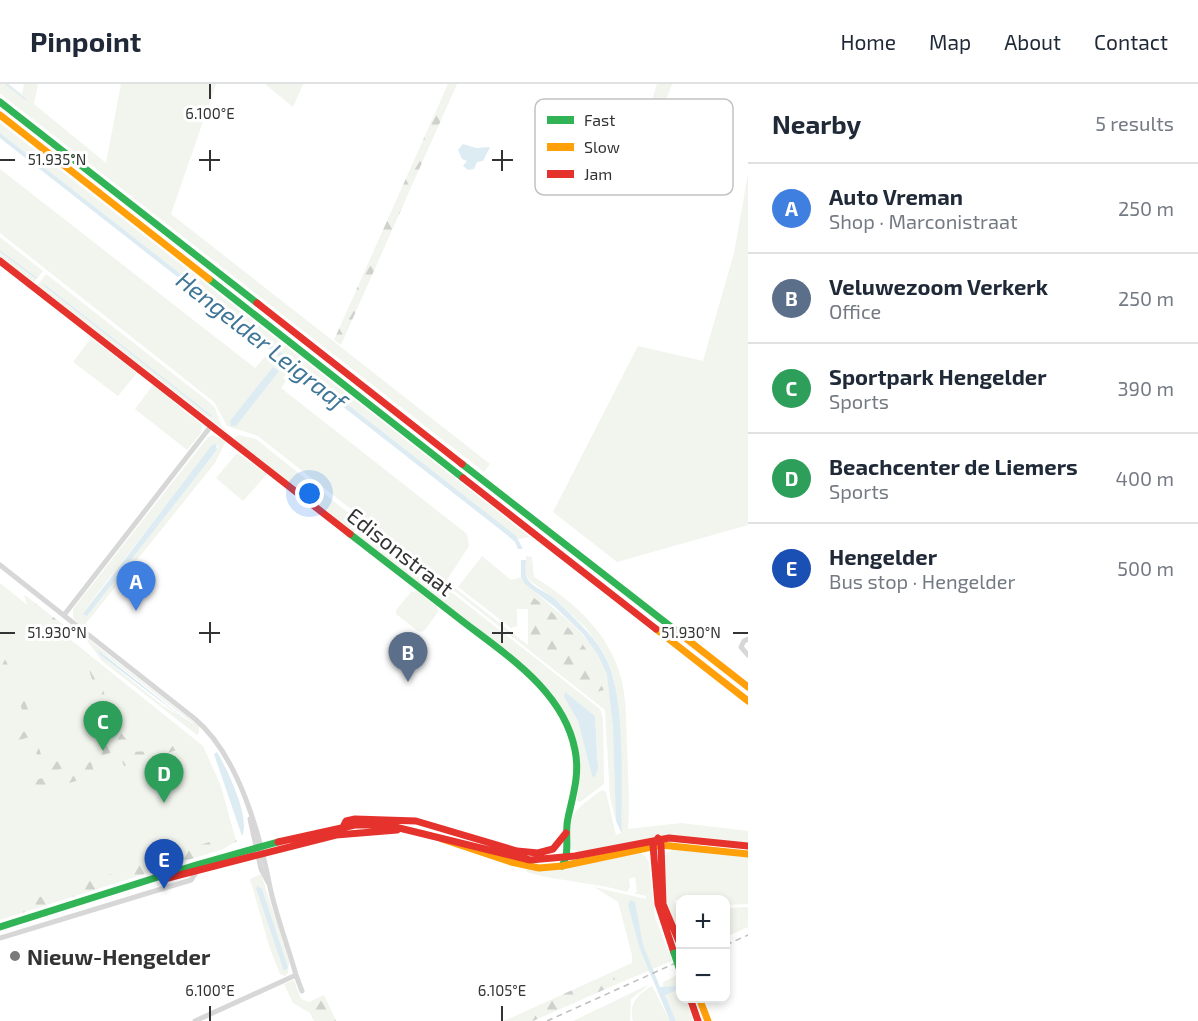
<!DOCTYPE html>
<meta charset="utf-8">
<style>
:root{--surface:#fff;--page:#f2f2f3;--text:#1f2937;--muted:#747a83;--line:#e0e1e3;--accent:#7a7a7a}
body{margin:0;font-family:"Exo 2",sans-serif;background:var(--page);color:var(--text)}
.controls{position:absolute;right:18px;bottom:18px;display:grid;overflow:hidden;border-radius:12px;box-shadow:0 3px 9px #0003}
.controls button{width:54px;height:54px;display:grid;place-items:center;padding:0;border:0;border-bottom:2px solid var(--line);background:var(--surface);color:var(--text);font:30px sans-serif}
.you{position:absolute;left:310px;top:410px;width:21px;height:21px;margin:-15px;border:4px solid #fff;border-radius:50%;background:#1a73e8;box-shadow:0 0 0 9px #1a73e833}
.badge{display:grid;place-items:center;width:39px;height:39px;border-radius:50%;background:var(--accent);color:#fff;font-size:20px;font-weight:700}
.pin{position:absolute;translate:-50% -50px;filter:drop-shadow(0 2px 3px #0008)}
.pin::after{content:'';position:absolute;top:32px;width:21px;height:18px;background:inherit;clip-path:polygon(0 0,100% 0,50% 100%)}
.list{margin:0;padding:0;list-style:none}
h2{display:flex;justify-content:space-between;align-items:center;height:78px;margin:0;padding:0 24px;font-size:26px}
h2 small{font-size:20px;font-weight:400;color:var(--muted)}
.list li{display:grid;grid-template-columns:39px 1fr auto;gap:18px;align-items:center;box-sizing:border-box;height:90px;padding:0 24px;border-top:2px solid var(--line)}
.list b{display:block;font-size:22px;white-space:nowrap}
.list p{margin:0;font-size:20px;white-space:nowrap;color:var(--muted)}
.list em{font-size:20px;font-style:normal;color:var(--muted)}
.map{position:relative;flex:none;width:748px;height:937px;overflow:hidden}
header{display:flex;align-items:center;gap:36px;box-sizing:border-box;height:84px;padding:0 30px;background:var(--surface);border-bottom:2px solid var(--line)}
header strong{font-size:28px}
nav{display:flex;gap:33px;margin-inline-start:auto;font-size:21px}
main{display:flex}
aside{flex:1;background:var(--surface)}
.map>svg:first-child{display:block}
.green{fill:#f1f5ed;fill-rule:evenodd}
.forest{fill:url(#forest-firs)}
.water{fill:#ddebf3}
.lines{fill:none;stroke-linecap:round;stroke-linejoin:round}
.stream{stroke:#ddebf3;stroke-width:1.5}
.street{stroke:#d7d7d7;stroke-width:5}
.fast{stroke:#30b455;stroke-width:7}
.slow{stroke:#ff9f0a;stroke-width:7}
.jam{stroke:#e5322d;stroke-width:7}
.rail{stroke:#bebebe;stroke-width:1.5;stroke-dasharray:6 4.5;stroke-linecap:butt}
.fast-bridge{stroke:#30b455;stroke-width:7}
.ticks{fill:none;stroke:#333;stroke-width:2}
.poi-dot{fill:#7a7a7a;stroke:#fff;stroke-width:2}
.labels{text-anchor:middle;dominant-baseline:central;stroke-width:6;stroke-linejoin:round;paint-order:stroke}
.street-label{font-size:22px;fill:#333;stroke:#fff}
.poi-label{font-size:22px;font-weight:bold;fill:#333;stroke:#fff;text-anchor:start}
.water-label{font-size:24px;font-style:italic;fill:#3f7597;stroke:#fff}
.key{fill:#fff;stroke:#c2c2c2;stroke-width:1.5}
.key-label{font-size:16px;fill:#333}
.ticks-label{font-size:15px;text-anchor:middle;fill:#333;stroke:#fff;stroke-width:6;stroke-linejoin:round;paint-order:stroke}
</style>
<header>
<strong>Pinpoint</strong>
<nav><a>Home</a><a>Map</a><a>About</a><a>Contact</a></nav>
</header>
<main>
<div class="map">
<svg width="748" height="937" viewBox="0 0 748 937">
<defs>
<pattern id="forest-firs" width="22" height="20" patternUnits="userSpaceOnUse" patternTransform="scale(1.5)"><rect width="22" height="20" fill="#f1f5ed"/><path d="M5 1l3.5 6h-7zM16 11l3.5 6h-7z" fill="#cfd2cc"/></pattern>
</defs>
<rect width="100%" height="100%" fill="#fff"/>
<path class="green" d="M 0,0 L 9,0 L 22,10 L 24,0 L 38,0 L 34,20 L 106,79 L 121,0 L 216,0 L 171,130 L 490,380 L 484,388 L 7,15 L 0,9 Z
M 265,0 L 303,0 L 293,23 Z
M 657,0 L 672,0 L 656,44 L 617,35 L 621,21 L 648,29 Z
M 0,39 L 530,453 L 518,455 L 0,49 Z
M 0,85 L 255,284 L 271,266 L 292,283 L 283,294 L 286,297 L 281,304 L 467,450 L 469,462 L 445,499 L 258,352 L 227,342 L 214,318 L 0,149 Z
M 748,90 L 748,441 L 617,478 L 553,428 L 638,262 L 703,277 L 734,169 Z
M 0,153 L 43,187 L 34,198 L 0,173 Z
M 46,190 L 209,318 L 215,324 L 221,341 L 231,351 L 37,202 Z
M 91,254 L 137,289 L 118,312 L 73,278 Z
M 153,301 L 202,341 L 201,349 L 187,366 L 135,325 Z
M 213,351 L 226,357 L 215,379 L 83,543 L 73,534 L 73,525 L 208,353 ZM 214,360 L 218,362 L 217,367 L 82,529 Z
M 239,351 L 256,355 L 361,439 L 353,449 L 236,357 L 235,353 Z
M 237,369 L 267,390 L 243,417 L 216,394 Z
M 365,440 L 600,625 L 603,634 L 604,700 L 580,718 L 577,717 L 579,699 L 566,632 L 552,610 L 533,590 L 356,450 ZM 565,608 L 595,632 L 598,677 L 592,692 L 578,637 L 564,613 Z
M 482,472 L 511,496 L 521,493 C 524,500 571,538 581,549 C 591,560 601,573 606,587 C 618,622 616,697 616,737 L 610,713 L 605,626 L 448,502 L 450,500 L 590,610 L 545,523 L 528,510 L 528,525 L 517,525 L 517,542 L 511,544 L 458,503 Z
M 526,472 L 532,473 L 534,493 C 572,516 610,549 621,594 C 627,616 626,640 627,663 C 628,690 630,718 628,745 L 681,739 L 748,747 L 748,760 L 658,753 L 583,769 L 571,765 C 559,735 581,721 602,706 L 606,708 L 616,751 L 622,749 L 620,674 L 615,601 L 610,583 L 604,569 L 585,543 L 556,516 L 529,496 L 525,489 Z
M 0,499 L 203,662 L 221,702 L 236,757 L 0,835 Z
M 417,507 L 437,523 L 438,528 L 424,547 L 419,548 L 396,530 L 396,526 L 411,508 Z
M 83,551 L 199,642 L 199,649 L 197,651 L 102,577 ZM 97,565 L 107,572 L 195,641 L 162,621 L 100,571 Z
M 674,765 L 748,772 L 748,820 L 726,821 L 726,816 L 675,816 L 675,819 L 680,820 L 680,850 L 664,813 L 664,771 Z
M 640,768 L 646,773 L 649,779 L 655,833 L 672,877 L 617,900 L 612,888 L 632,879 L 632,871 L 618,818 L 594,803 L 646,815 L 646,812 L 633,809 L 637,808 L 635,793 L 629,795 L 630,803 L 627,808 C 594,798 560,798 526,788 L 527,784 Z
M 261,790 L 289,877 L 288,889 L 285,892 L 280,890 L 270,865 L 250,795 Z
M 748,823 L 748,843 L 726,853 L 726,824 Z
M 677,891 L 680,914 L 686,915 L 693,937 L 676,937 L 665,911 L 674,903 L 663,905 L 663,898 Z
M 294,896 L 301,915 L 309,918 L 318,937 L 314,937 L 310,929 L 293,919 L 284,900 Z
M 650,900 L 631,915 L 630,937 L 573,937 Z
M 652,902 L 670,937 L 633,937 C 628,920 638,910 652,902 Z"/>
<path class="forest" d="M 448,0 L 457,0 L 341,261 L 334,256 Z
M 528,509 C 561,535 595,563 604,606 L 590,610 L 528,562 Z
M 24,511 L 26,512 L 70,546 L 50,542 L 38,532 L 31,534 Z
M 83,566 C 110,598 101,635 135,664 L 119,666 L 48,689 L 43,687 L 32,657 L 37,657 L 44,681 L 46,681 L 112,660 Z
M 5,575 L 12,589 L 16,588 L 36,651 L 0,662 L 0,656 L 29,646 L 8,585 L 0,583 L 0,577 Z
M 176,661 L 177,666 L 124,682 L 119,669 L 161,666 Z
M 91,678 L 95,691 L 34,710 L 30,699 L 33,697 Z
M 231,751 L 237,757 L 223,765 L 0,836 L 0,826 Z
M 612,888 L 617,900 L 533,937 L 504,937 Z
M 324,911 L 336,937 L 318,937 L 309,918 Z"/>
<path class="water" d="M 0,49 L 516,452 L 523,465 L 518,465 L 515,458 L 507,451 L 0,54 Z
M 463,60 L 476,64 L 490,63 L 483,77 L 477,78 L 474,85 L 468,86 L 463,82 L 467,77 L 462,75 L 458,66 Z
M 273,283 L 279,287 L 236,342 L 231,342 L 230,337 Z
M 216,360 L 217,366 L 87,532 L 83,530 L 212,361 Z
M 521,476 L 526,476 C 526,481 524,488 527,494 C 532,504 548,508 556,516 C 572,532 590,548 602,567 C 628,608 620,701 622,750 L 616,737 L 613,642 L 607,590 L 598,571 L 583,550 L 555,523 L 525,500 L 521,493 Z
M 97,565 L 196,644 L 100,571 Z
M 565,608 L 595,632 L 598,684 L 595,693 L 592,692 L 578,637 L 564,613 Z
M 217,668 C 227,685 251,734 242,752 L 214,670 Z
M 258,802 L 262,805 L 288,884 L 284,887 L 256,804 Z
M 630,816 L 635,818 L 643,861 L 660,903 L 676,902 L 675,907 L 665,911 L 676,937 L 670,937 L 640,865 L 628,821 Z"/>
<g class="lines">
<path class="stream" d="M 6,0 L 25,15
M 0,167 L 36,194
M 44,201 L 211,332"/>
<path class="street" d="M 0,481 L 195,635 C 238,671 260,750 270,803 C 276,832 288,862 296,891
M 64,531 L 211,342
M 748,555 L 744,557 L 741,563 L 748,571
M 250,735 L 261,785 L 269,800
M 0,854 L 191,796 L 197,787
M 195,937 L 296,891 L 302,907"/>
<path class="fast" d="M 0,18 L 257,219
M 209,195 L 463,394
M 462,380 L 679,549
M 350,450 C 384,476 418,503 452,529 C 498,566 563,603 575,666 C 580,690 573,711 568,734 C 564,750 571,768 562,782
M 0,843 L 196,781 L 278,758"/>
<path class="slow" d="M 0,31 L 209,195
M 656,545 L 748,617
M 679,549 L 748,603
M 442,755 L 511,778 L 539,784 L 562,782 L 661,761 L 748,770
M 699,914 L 708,937"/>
<path class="jam" d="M 0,177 L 350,450
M 257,219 L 462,380
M 463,394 L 656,545
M 343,743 L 346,737 L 355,735 L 416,737 L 517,767 L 538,769 L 553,765 L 566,749
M 278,758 L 355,741 L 387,741 L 530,776 L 575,772 L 669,754 L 748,762
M 168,794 L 336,751 L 397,746
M 674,869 L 658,820 L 653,761 L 658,754 L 661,761 L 663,820 L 680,860
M 690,914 L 698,937"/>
<path class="rail" d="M 726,861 L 748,851
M 547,937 L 680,877"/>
<path class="fast-bridge" d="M 674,869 L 680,887"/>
</g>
<path class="ticks" d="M 210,0 L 210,15M 210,66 L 210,87M 502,66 L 502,87M 0,76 L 15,76M 199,76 L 220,76M 492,76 L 513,76M 210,538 L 210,559M 502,538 L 502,559M 0,549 L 15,549M 199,549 L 220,549M 492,549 L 513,549M 733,549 L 748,549M 210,922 L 210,937M 502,922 L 502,937"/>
<circle class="poi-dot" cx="15" cy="872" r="6"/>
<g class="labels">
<g class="street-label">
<text transform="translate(401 467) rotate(38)">Edisonstraat</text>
</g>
<g class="poi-label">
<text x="27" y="872">Nieuw-Hengelder</text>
</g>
<g class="water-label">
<text transform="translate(262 256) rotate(38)">Hengelder Leigraaf</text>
</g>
</g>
<rect x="535" y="15" width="198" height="96" rx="9" class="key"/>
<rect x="547" y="32" width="27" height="8" fill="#30b455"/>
<rect x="547" y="59" width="27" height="8" fill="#ff9f0a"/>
<rect x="547" y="86" width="27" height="8" fill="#e5322d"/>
<g class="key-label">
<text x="584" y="42">Fast</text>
<text x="584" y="69">Slow</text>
<text x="584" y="96">Jam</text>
</g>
<g class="ticks-label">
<text x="210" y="35">6.100°E</text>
<text x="57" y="81">51.935°N</text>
<text x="57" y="554">51.930°N</text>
<text x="691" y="554">51.930°N</text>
<text x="210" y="912">6.100°E</text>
<text x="502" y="912">6.105°E</text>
</g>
</svg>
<div class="controls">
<button>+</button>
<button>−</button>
</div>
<div class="you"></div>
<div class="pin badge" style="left:136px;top:527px;background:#3f7fe0">A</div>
<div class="pin badge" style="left:408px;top:598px;background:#5c6f8a">B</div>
<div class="pin badge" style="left:103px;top:667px;background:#2e9e5b">C</div>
<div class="pin badge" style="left:164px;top:719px;background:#2e9e5b">D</div>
<div class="pin badge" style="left:164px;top:805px;background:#1a4fb4">E</div>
</div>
<aside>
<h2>Nearby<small>5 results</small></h2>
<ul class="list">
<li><span class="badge" style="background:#3f7fe0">A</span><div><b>Auto Vreman</b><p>Shop · Marconistraat</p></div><em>250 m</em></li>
<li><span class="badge" style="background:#5c6f8a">B</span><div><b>Veluwezoom Verkerk</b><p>Office</p></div><em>250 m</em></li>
<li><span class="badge" style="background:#2e9e5b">C</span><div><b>Sportpark Hengelder</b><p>Sports</p></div><em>390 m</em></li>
<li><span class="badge" style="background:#2e9e5b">D</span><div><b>Beachcenter de Liemers</b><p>Sports</p></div><em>400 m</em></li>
<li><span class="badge" style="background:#1a4fb4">E</span><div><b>Hengelder</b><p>Bus stop · Hengelder</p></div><em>500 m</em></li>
</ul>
</aside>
</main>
